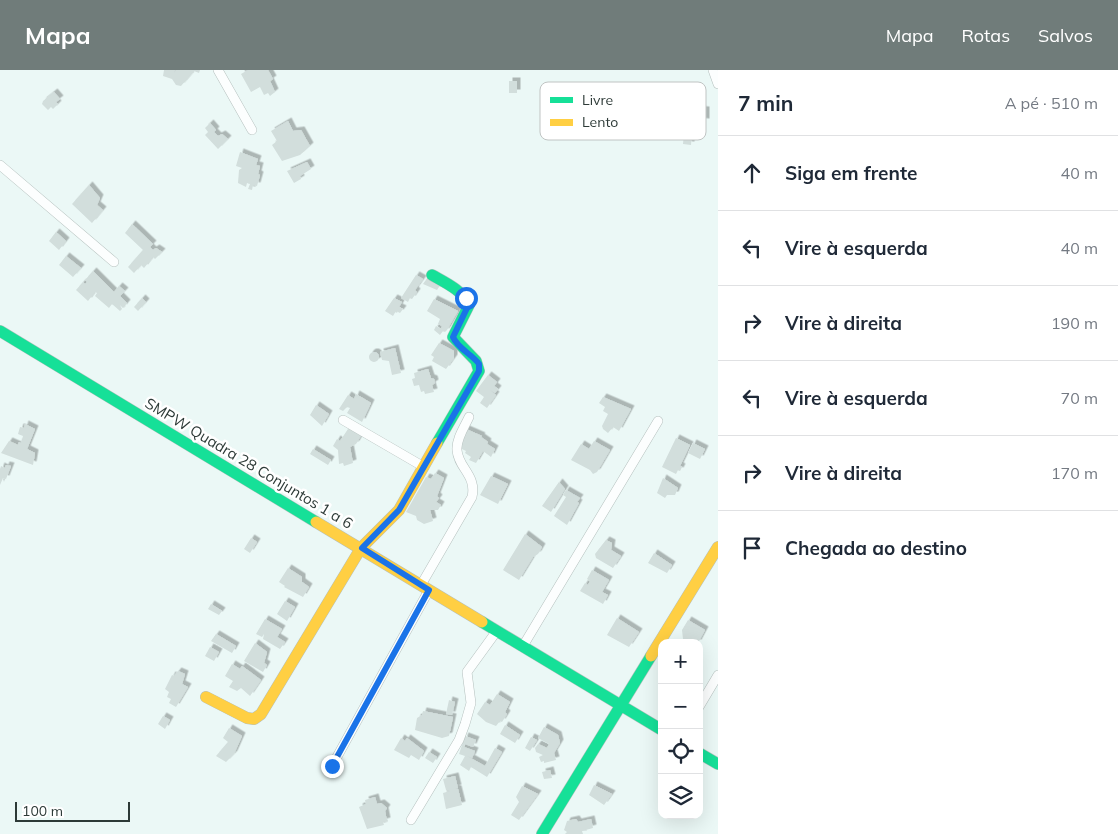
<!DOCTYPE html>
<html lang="pt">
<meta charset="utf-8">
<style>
:root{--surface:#fff;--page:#f2f2f3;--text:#1f2937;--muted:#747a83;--line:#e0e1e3;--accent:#707c7a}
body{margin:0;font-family:Mulish,sans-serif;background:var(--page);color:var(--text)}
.controls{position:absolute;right:15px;bottom:15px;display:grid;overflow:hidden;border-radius:10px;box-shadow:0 5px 20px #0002}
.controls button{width:45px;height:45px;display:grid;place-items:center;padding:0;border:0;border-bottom:1px solid var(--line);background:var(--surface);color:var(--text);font:25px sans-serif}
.scale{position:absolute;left:15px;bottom:12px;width:115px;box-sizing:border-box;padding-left:5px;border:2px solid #2d3a37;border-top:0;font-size:14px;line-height:18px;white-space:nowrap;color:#2d3a37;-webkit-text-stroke:4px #fff;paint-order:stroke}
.stop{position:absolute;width:15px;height:15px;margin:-11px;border:4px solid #1a73e8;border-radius:50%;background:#fff}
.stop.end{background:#1a73e8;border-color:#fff;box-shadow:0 1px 5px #0008}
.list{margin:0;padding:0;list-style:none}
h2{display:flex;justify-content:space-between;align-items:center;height:65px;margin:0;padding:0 20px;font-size:21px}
h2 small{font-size:16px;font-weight:400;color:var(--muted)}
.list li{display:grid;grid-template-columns:32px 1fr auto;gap:15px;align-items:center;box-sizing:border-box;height:75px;padding:0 20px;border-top:1px solid var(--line)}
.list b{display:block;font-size:19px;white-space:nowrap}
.list em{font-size:16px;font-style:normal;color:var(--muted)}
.icon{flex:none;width:28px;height:28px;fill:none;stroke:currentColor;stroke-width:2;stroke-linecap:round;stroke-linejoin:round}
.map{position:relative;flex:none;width:718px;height:764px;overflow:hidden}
header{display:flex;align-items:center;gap:30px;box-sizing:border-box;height:70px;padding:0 25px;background:var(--accent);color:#fff}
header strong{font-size:24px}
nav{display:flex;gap:28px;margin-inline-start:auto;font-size:18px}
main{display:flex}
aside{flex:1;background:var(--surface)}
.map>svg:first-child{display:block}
.building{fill:#d2dedc;filter:url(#shadow)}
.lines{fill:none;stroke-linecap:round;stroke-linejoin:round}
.street-casing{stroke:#b5c0be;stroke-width:10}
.fast-casing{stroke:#b5c0be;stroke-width:12}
.slow-casing{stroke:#b5c0be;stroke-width:12}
.street{stroke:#fcfefe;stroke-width:9}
.fast{stroke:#16e098;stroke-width:11}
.slow{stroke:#ffcf43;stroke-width:11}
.route{stroke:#1a73e8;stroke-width:6}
.labels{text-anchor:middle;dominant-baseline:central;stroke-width:5;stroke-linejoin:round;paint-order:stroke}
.street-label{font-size:15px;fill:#2d3a37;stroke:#fff}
.key{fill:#fff;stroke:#c0c4c3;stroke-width:1}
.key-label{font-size:14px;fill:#2d3a37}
</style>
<header>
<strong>Mapa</strong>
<nav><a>Mapa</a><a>Rotas</a><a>Salvos</a></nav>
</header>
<main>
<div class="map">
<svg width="718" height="764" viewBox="0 0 718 764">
<defs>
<filter id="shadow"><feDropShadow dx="3.5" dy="-3.5" stdDeviation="0" flood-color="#0004"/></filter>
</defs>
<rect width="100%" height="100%" fill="#ebf8f6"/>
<path class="building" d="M 164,0 L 175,0 L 174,3 L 176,0 L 200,0 L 199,3 L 194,1 L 181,16 L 176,15 L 172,9 L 163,6 Z
M 248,0 L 268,0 L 273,9 L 270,11 L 275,22 L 270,26 L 268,23 L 264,25 L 260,17 L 251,22 L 241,4 Z
M 509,11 L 517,11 L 517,23 L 509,23 Z
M 54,22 L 60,29 L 56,32 L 58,34 L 53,39 L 51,37 L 48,40 L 42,34 L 43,31 Z
M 695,39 L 706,40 L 706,52 L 697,51 L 696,58 L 688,57 L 689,40 Z
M 288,51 L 293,61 L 301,60 L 310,76 L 300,85 L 282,91 L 272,75 L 277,71 L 271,61 Z
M 210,53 L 216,60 L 214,62 L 218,66 L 222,64 L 228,69 L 218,79 L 205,65 L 208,62 L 205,58 Z
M 684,63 L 692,64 L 691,75 L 683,74 Z
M 240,82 L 258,89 L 256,95 L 260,96 L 258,104 L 260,105 L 257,116 L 253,115 L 252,120 L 248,119 L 250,114 L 247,113 L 246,117 L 238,113 L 239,100 L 242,98 L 236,96 Z
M 307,92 L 311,99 L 300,106 L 301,109 L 294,113 L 287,101 Z
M 89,115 L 100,128 L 97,135 L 103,140 L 92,153 L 72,134 Z
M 132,154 L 153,174 L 150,177 L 153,180 L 156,178 L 162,182 L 155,189 L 153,187 L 144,198 L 141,195 L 134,203 L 128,197 L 143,180 L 125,163 Z
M 56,162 L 66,171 L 59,180 L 49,171 Z
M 66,186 L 81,198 L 73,207 L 59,195 Z
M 93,201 L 114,222 L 119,216 L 125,221 L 120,226 L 127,233 L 123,238 L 120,235 L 122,239 L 120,241 L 112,234 L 109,238 L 95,226 L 97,223 L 95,222 L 88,231 L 76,220 L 83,212 L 85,214 L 87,212 L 85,210 Z
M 416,205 L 423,209 L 415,220 L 417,222 L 412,229 L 410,228 L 408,232 L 401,228 Z
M 428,207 L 441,214 L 437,220 L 423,214 Z
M 142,228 L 146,232 L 138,241 L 134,237 Z
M 394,228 L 402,232 L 399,237 L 403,239 L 400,243 L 396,241 L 393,246 L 385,241 Z
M 434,229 L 458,241 L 447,260 L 445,262 L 443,261 L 440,265 L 434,260 L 436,256 L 441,259 L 442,256 L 438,254 L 440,249 L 427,241 Z
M 439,273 L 454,281 L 454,288 L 446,299 L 432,291 L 434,287 L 431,285 Z
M 395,278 L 401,303 L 392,305 L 389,291 L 382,290 L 380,282 Z
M369 287a5 5 0 1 1 10 0a5 5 0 1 1-10 0Z
M 428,299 L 431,308 L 434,309 L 435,313 L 432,315 L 434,322 L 425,324 L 424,321 L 421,322 L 419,315 L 414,316 L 412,309 L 415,308 L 414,303 Z
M 488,305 L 497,312 L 494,316 L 498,319 L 495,323 L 490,320 L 496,325 L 487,338 L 480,333 L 484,327 L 476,321 Z
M 356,324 L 371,333 L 362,352 L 347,343 L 350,338 L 347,337 L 343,341 L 339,339 L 348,325 L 354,329 Z
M 603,327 L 631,339 L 619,361 L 613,357 L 608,363 L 603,359 L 602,356 L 608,344 L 603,341 L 605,337 L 599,333 Z
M 316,335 L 329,344 L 322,356 L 310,345 Z
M 25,354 L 35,359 L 27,379 L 35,383 L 33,395 L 1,383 L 9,371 L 18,375 L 19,372 L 21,373 L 23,366 L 18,364 L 20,357 L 24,358 Z
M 350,356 L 362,364 L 356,374 L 350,377 L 353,393 L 344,396 L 343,393 L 339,394 L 338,380 L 333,376 L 337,369 L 340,371 Z
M 466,359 L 482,366 L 481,367 L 488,372 L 487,374 L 495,379 L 491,387 L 483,381 L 476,393 L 469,390 L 471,387 L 465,383 L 466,381 L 456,376 Z
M 676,368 L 690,375 L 680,396 L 682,397 L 680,401 L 678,400 L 676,404 L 662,397 Z
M 594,371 L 610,380 L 597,402 L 593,404 L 590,400 L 571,390 L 581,374 L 589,379 Z
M 693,373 L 705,379 L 700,389 L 688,383 Z
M 313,379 L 331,390 L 328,395 L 310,384 Z
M 6,395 L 11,396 L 6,409 L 3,408 L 0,415 L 0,399 L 1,396 L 5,398 Z
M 435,403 L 444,408 L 437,426 L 439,428 L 436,432 L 441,435 L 438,440 L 430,440 L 433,451 L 424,454 L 417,450 L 416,446 L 406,442 L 426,407 L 431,409 Z
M 491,406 L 508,414 L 498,434 L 480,425 Z
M 663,408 L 678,418 L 675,425 L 667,425 L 665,428 L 657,423 Z
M 559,412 L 565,419 L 551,442 L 542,436 Z
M 566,420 L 580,428 L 577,432 L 579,433 L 567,455 L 554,446 L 566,427 L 563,425 Z
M 525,464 L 542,477 L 538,484 L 533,487 L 519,510 L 503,500 Z
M 251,468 L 257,472 L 250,483 L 244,479 Z
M 606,470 L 612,473 L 611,480 L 621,486 L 613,498 L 596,488 L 595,484 Z
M 654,483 L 672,495 L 667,503 L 648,493 Z
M 288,498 L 302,507 L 302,512 L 309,517 L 303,527 L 284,517 L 285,516 L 279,512 Z
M 592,500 L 609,510 L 602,522 L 608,525 L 603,534 L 580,521 L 585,513 L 588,515 L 590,511 L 587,509 Z
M 285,531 L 295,537 L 287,551 L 277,544 Z
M 211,534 L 222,541 L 219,545 L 208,539 Z
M 617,548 L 639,562 L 629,577 L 607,565 Z
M 265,549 L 282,559 L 277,567 L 285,572 L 280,579 L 263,569 L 264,564 L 262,567 L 256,564 Z
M 688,550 L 705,560 L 698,573 L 690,573 L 683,569 L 682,560 Z
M 216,564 L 236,576 L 232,583 L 211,571 Z
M 255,573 L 267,582 L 264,593 L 267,595 L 263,602 L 244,591 Z
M 210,577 L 219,582 L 214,591 L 205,586 Z
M 232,594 L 240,599 L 242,596 L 261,610 L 250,626 L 241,618 L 237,621 L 229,617 L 233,611 L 225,606 Z
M 178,601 L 185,604 L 182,614 L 188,617 L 176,637 L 169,633 L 171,629 L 167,627 L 169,622 L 165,619 L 172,605 L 174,606 Z
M 497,624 L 510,632 L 505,642 L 507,644 L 502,652 L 500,651 L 496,656 L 486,652 L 477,644 L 485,632 L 490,635 Z
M 449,630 L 455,632 L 452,645 L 446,644 Z
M 423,641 L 453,647 L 449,666 L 442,668 L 415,660 L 417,648 L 422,645 Z
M 163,646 L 170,650 L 165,659 L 158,654 Z
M 505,655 L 520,665 L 515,673 L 500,664 Z
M 544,657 L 558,665 L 560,673 L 554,683 L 556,690 L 544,693 L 544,691 L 541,692 L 539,687 L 543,685 L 536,682 L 535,678 L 538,674 L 547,678 L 549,674 L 538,668 Z
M 229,658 L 242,666 L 234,684 L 226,692 L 216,686 L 228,672 L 223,668 Z
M 465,666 L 476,670 L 473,677 L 465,674 L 464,677 L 475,681 L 472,688 L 467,686 L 485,696 L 495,678 L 502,682 L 487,707 L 471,697 L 469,701 L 460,695 L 465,686 L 459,684 Z
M 531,667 L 537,670 L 530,681 L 525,678 Z
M 401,668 L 405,671 L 407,668 L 424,681 L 419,690 L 411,685 L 409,688 L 394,680 Z
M 429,682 L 437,687 L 433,693 L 425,688 Z
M 550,700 L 552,708 L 544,709 L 542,702 Z
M 455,706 L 458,718 L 455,718 L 458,719 L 462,735 L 446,739 L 443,723 L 450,721 L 446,720 L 443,709 Z
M 594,715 L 612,724 L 604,735 L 589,725 Z
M 522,716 L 538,724 L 519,750 L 511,745 L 519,732 L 516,727 Z
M 375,727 L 377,734 L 381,733 L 387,738 L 385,741 L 387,751 L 383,752 L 384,755 L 367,759 L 359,737 L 366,734 L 365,730 Z
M 576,749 L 578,752 L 591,749 L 593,758 L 582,761 L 583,764 L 565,764 L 567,762 L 564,760 L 567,751 Z"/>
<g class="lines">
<g class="street-casing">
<path id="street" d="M 218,0 L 252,60
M 713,0 L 718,14
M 0,95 L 114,192
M 343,350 L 424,397
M 421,515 L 472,427 C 477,405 458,398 457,380 C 456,369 465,356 469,347
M 523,576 L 658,351
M 699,637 L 718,605
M 332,696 L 429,520
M 411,750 L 459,670 L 465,654 L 471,633 L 467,602 L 496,562"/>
</g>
<g class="fast-casing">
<path id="fast" d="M 432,205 C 446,213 462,220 469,235 L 453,267 L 476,291 L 479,301 L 437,373
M 0,261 L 316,452
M 482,552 L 662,660
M 699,683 L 718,694
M 542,764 L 651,586"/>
</g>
<g class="slow-casing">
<path id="slow" d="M 316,452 L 482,552
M 651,586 L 718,477
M 206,627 L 247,648 L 254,649 L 261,644 L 361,478 L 399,440 L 437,373"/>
</g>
<use href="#street" class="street"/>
<use href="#fast" class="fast"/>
<use href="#slow" class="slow"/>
</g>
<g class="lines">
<path class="route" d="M 332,696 L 429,520 L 362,478 L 399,440 L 479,301 L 479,294 C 472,284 458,279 453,267 L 469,234 L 466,228"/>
</g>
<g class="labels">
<g class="street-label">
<text transform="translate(249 393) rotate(31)">SMPW Quadra 28 Conjuntos 1 a 6</text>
</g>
</g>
<rect x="540" y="12" width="166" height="58" rx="8" class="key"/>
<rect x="550" y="27" width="23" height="6" fill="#16e098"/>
<rect x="550" y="49" width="23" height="7" fill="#ffcf43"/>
<g class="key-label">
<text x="582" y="35">Livre</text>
<text x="582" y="57">Lento</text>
</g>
</svg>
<div class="controls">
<button>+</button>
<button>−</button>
<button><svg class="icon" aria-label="locate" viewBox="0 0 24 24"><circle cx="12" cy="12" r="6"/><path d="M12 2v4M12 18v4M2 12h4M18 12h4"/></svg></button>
<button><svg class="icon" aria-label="layers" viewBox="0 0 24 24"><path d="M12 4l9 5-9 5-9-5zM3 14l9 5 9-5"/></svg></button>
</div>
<div class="scale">100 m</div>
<div class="stop" style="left:466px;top:228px"></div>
<div class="stop end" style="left:332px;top:696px"></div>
</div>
<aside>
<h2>7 min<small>A pé · 510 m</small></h2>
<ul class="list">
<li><svg class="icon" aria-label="ahead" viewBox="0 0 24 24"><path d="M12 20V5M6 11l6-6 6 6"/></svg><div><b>Siga em frente</b></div><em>40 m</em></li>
<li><svg class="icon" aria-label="left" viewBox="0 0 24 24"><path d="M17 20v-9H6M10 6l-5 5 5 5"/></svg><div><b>Vire à esquerda</b></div><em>40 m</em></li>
<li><svg class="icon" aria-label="right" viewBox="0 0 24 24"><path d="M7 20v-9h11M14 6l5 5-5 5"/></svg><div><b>Vire à direita</b></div><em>190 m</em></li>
<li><svg class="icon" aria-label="left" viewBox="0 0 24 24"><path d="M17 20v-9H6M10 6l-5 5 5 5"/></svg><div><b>Vire à esquerda</b></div><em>70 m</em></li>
<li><svg class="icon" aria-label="right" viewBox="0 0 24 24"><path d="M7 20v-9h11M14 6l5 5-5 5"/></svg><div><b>Vire à direita</b></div><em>170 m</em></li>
<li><svg class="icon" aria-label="arrive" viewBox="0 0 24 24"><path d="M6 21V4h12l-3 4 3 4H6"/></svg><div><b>Chegada ao destino</b></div></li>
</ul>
</aside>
</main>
